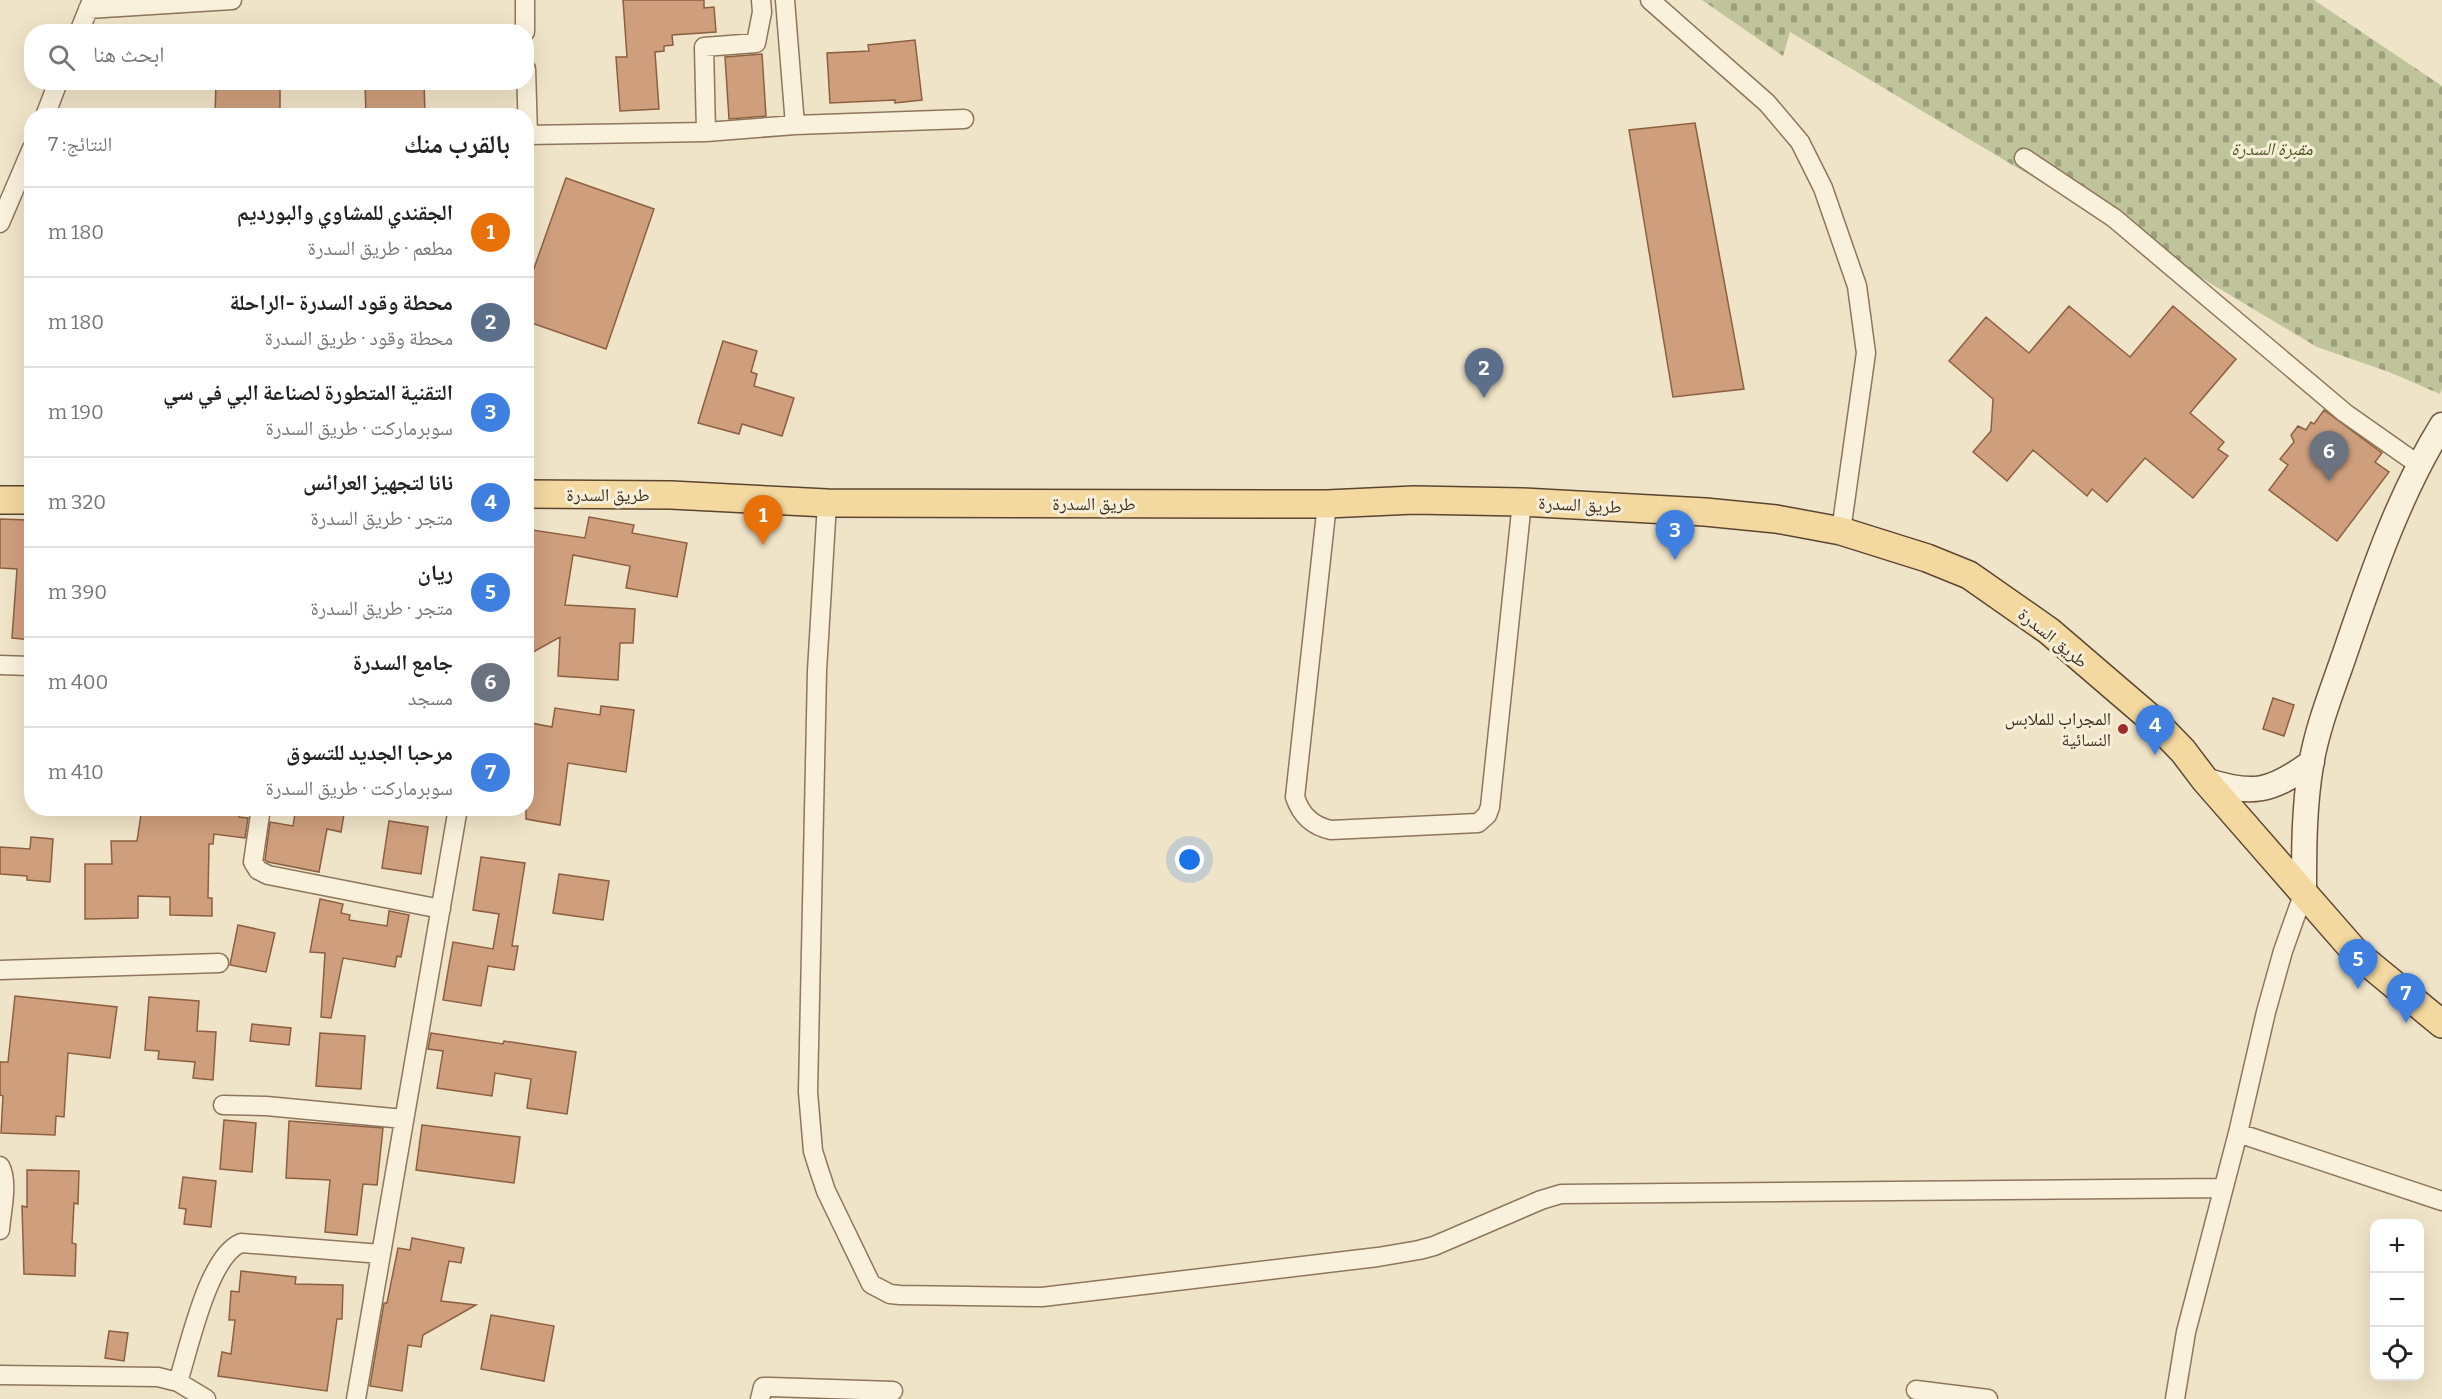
<!DOCTYPE html>
<html lang="ar">
<meta charset="utf-8">
<style>
:root{--surface:#fff;--page:#f2f2f2;--text:#222;--muted:#767676;--line:#e0e0e0;--accent:#9e2a2b}
body{margin:0;font-family:Bitter,"Noto Naskh Arabic",serif;background:var(--page);color:var(--text);direction:rtl}
.controls{position:absolute;right:18px;bottom:18px;display:grid;overflow:hidden;border-radius:12px;box-shadow:0 6px 24px #0002}
.controls button{width:54px;height:54px;display:grid;place-items:center;padding:0;border:0;border-bottom:2px solid var(--line);background:var(--surface);color:var(--text);font:30px sans-serif}
.you{position:absolute;left:1190px;top:860px;width:21px;height:21px;margin:-15px;border:4px solid #fff;border-radius:50%;background:#1a73e8;box-shadow:0 0 0 9px #1a73e833}
.badge{display:grid;place-items:center;width:39px;height:39px;border-radius:50%;background:var(--accent);color:#fff;font-size:20px;font-weight:700}
.pin{position:absolute;translate:-50% -50px;filter:drop-shadow(0 2px 3px #0008)}
.pin::after{content:'';position:absolute;top:32px;width:21px;height:18px;background:inherit;clip-path:polygon(0 0,100% 0,50% 100%)}
.list{margin:0;padding:0;list-style:none}
h2{display:flex;justify-content:space-between;align-items:center;height:78px;margin:0;padding:0 24px;font-size:26px}
h2 small{font-size:20px;font-weight:400;color:var(--muted)}
.list li{display:grid;grid-template-columns:39px 1fr auto;gap:18px;align-items:center;box-sizing:border-box;height:90px;padding:0 24px;border-top:2px solid var(--line)}
.list b{display:block;font-size:22px;white-space:nowrap}
.list p{margin:0;font-size:20px;white-space:nowrap;color:var(--muted)}
.list em{font-size:20px;font-style:normal;color:var(--muted)}
.icon{flex:none;width:33px;height:33px;fill:none;stroke:currentColor;stroke-width:2;stroke-linecap:round;stroke-linejoin:round}
.map{position:relative;flex:none;width:2442px;height:1399px;overflow:hidden;direction:ltr}
.search{position:absolute;background:var(--surface);box-shadow:0 6px 24px #0002;left:24px;top:24px;width:510px;height:66px;display:flex;align-items:center;gap:15px;box-sizing:border-box;padding:0 21px;border-radius:24px;color:var(--muted);font-size:22px}
.panel{position:absolute;background:var(--surface);box-shadow:0 6px 24px #0002;left:24px;top:108px;width:510px;height:708px;border-radius:24px;direction:rtl}
.map>svg:first-child{display:block}
.cemetery{fill:url(#cemetery-stones)}
.building{fill:#cf9f7d;stroke:#8d5f41;stroke-width:1.5}
.lines{fill:none;stroke-linecap:round;stroke-linejoin:round}
.street-casing{stroke:#8d765c;stroke-width:21}
.secondary-casing{stroke:#6f573f;stroke-width:27}
.primary-casing{stroke:#5b4430;stroke-width:30}
.street{stroke:#faf1dc;stroke-width:18}
.secondary{stroke:#faf1dc;stroke-width:24}
.primary{stroke:#f3d9a0;stroke-width:27}
.poi-dot{fill:#9e2a2b;stroke:#f7eed8;stroke-width:2}
.labels{text-anchor:middle;dominant-baseline:central;stroke-width:6;stroke-linejoin:round;paint-order:stroke}
.park-label{font-size:18px;font-style:italic;fill:#4d5a26;stroke:#f7eed8}
.street-label{font-size:18px;fill:#3d2e20;stroke:#f7eed8}
.poi-label{font-size:18px;fill:#3d2e20;stroke:#f7eed8;text-anchor:end}
</style>
<div class="map">
<svg width="2442" height="1399" viewBox="0 0 2442 1399">
<defs>
<pattern id="cemetery-stones" width="16" height="16" patternUnits="userSpaceOnUse" patternTransform="scale(1.5)"><rect width="16" height="16" fill="#bfc49a"/><path d="M2 7V4a2 2 0 0 1 4 0v3zM10 15v-3a2 2 0 0 1 4 0v3z" fill="#9ca07d"/></pattern>
</defs>
<rect width="100%" height="100%" fill="#f0e4c8"/>
<path class="cemetery" d="M 1702,0 L 2314,0 L 2442,86 L 2442,388 L 2440,394 L 2389,372 L 2317,347 L 1790,32 L 1783,56 Z"/>
<path class="building" d="M 623,0 L 704,0 L 704,8 L 714,7 L 716,32 L 672,35 L 673,45 L 664,46 L 664,51 L 655,52 L 659,109 L 620,111 L 616,57 L 627,57 Z
M 915,40 L 922,100 L 895,103 L 895,100 L 830,103 L 827,53 L 869,51 L 868,45 Z
M 762,54 L 766,116 L 729,119 L 725,57 Z
M 216,82 L 280,82 L 280,116 L 215,116 Z
M 365,82 L 424,82 L 425,116 L 366,116 Z
M 1695,123 L 1744,389 L 1673,397 L 1629,130 Z
M 566,178 L 654,209 L 606,349 L 526,321 L 526,291 Z
M 2069,306 L 2130,357 L 2173,306 L 2236,359 L 2190,413 L 2224,442 L 2218,449 L 2228,456 L 2193,498 L 2145,458 L 2107,502 L 2092,489 L 2087,496 L 2033,450 L 2007,481 L 1973,452 L 1991,431 L 1993,399 L 1949,361 L 1986,317 L 2029,353 Z
M 723,341 L 757,351 L 751,372 L 757,374 L 754,386 L 794,398 L 782,436 L 742,424 L 739,434 L 698,423 Z
M 2324,410 L 2382,453 L 2375,462 L 2389,472 L 2337,541 L 2269,490 L 2288,465 L 2280,459 L 2294,442 L 2291,435 L 2298,426 L 2306,430 L 2311,422 L 2314,424 Z
M 589,517 L 634,525 L 632,533 L 687,543 L 677,597 L 626,588 L 630,566 L 573,555 L 565,605 L 635,609 L 633,643 L 620,643 L 618,680 L 558,676 L 560,637 L 526,656 L 526,529 L 585,538 Z
M 0,519 L 27,520 L 27,531 L 32,531 L 32,640 L 12,638 L 17,569 L 0,568 Z
M 2273,698 L 2294,705 L 2284,736 L 2263,729 Z
M 601,706 L 634,710 L 626,772 L 568,763 L 560,825 L 526,819 L 526,722 L 552,727 L 555,708 L 600,715 Z
M 142,808 L 240,808 L 239,817 L 248,818 L 245,838 L 214,834 L 213,844 L 209,844 L 208,898 L 212,898 L 212,916 L 170,915 L 170,897 L 138,896 L 138,918 L 85,919 L 85,864 L 112,864 L 111,841 L 137,841 Z
M 296,808 L 345,808 L 341,832 L 327,829 L 319,872 L 268,862 L 265,860 L 270,822 L 293,826 Z
M 389,821 L 428,827 L 421,874 L 382,868 Z
M 31,837 L 53,839 L 50,882 L 27,880 L 27,876 L 0,874 L 0,847 L 30,849 Z
M 481,857 L 525,863 L 512,946 L 518,946 L 514,970 L 488,966 L 481,1006 L 443,1000 L 453,942 L 493,949 L 499,914 L 473,910 Z
M 559,874 L 609,881 L 603,920 L 553,913 Z
M 320,899 L 343,904 L 341,913 L 350,915 L 349,920 L 387,926 L 389,911 L 409,915 L 401,957 L 397,956 L 395,967 L 343,958 L 331,1018 L 321,1017 L 325,953 L 310,952 Z
M 238,925 L 275,933 L 266,972 L 230,965 Z
M 15,996 L 117,1007 L 110,1058 L 68,1053 L 64,1117 L 56,1116 L 55,1135 L 1,1133 L 3,1096 L 0,1095 L 0,1062 L 8,1062 Z
M 149,997 L 199,1001 L 197,1031 L 216,1032 L 213,1080 L 193,1078 L 195,1062 L 158,1059 L 159,1051 L 145,1050 Z
M 252,1024 L 291,1028 L 289,1045 L 250,1041 Z
M 320,1033 L 365,1036 L 361,1089 L 316,1086 Z
M 431,1033 L 503,1044 L 504,1041 L 576,1052 L 567,1114 L 527,1108 L 531,1079 L 495,1073 L 492,1096 L 437,1088 L 443,1051 L 428,1049 Z
M 224,1120 L 256,1123 L 252,1172 L 220,1169 Z
M 289,1121 L 383,1128 L 377,1185 L 363,1184 L 357,1235 L 325,1232 L 330,1180 L 286,1178 Z
M 422,1125 L 520,1137 L 514,1183 L 416,1170 Z
M 27,1170 L 79,1171 L 78,1204 L 74,1203 L 72,1243 L 76,1244 L 75,1276 L 24,1274 L 22,1206 L 27,1207 Z
M 183,1177 L 216,1181 L 211,1227 L 184,1224 L 186,1209 L 179,1208 Z
M 412,1238 L 464,1248 L 461,1263 L 449,1261 L 441,1301 L 476,1305 L 423,1335 L 421,1347 L 408,1345 L 402,1391 L 370,1386 L 384,1303 L 387,1303 L 398,1248 L 410,1250 Z
M 241,1271 L 296,1277 L 295,1284 L 343,1285 L 342,1319 L 337,1319 L 327,1391 L 218,1376 L 222,1352 L 231,1354 L 235,1320 L 229,1320 L 231,1291 L 239,1292 Z
M 491,1315 L 554,1326 L 544,1381 L 481,1369 Z
M 109,1331 L 128,1333 L 124,1361 L 105,1358 Z"/>
<g class="lines">
<g class="street-casing">
<path id="street" d="M 525,0 L 525,32
M 785,0 L 795,125
M 1650,0 L 1767,103 L 1800,142 L 1823,188 L 1857,286 L 1866,353 L 1841,531
M 88,9 L 232,0
M 79,32 L 92,0
M 526,69 L 528,135
M 45,116 L 58,82
M 706,132 L 704,47 L 756,43 L 762,12 L 761,0
M 526,135 L 706,132 L 795,125 L 964,119
M 2024,158 L 2114,218 L 2345,413 L 2419,465
M 0,223 L 32,148
M 827,503 L 817,671 L 808,1092 L 813,1151 L 819,1170 L 826,1191 L 871,1284 L 890,1294 L 900,1295 L 1042,1297 L 1378,1257 L 1419,1250 L 1434,1246 L 1541,1200 L 1561,1194 L 2223,1188
M 1327,504 L 1295,797 C 1301,815 1312,826 1331,830 L 1478,823 L 1487,815 L 1490,807 L 1522,502
M 0,665 L 30,666
M 261,808 L 253,862 L 258,870 L 268,875 L 441,909
M 0,970 L 219,963
M 223,1105 L 266,1106 L 404,1119
M 2238,1133 L 2442,1201
M 0,1166 C 9,1183 1,1212 0,1230
M 0,1375 L 158,1377 L 178,1382 L 206,1399
M 178,1382 C 189,1348 208,1256 241,1243 L 381,1254
M 1916,1390 L 1988,1399
M 356,1399 L 458,808
M 760,1399 L 763,1387 L 771,1387 L 893,1391
M 2175,1399 L 2186,1332 L 2238,1133 L 2266,1012 L 2283,951 L 2304,892"/>
</g>
<g class="secondary-casing">
<path id="secondary" d="M 2205,780 C 2253,796 2271,792 2312,762
M 2304,892 C 2304,849 2304,807 2311,765 C 2317,728 2332,691 2344,656 C 2371,577 2398,496 2442,425"/>
</g>
<g class="primary-casing">
<path id="primary" d="M 526,494 L 671,495 L 827,503 L 1327,504 L 1414,500 L 1522,502 L 1705,512 L 1776,519 L 1841,531 L 1927,558 L 1969,575 L 2049,631 L 2155,722 L 2183,751 L 2205,780 L 2357,954 L 2442,1024
M 0,500 L 32,500"/>
</g>
<use href="#street" class="street"/>
<use href="#secondary" class="secondary"/>
<use href="#primary" class="primary"/>
</g>
<circle class="poi-dot" cx="2123" cy="729" r="6"/>
<g class="labels">
<g class="park-label">
<text x="2272" y="149">مقبرة السدرة</text>
</g>
<g class="street-label">
<text x="608" y="495">طريق السدرة</text>
<text x="1094" y="504">طريق السدرة</text>
<text transform="translate(1580 505) rotate(3)">طريق السدرة</text>
<text transform="translate(2053 638) rotate(39)">طريق السدرة</text>
</g>
<g class="poi-label">
<text x="2111" y="719">المجراب للملابس<tspan x="2111" dy="21">النسائية</tspan></text>
</g>
</g>
</svg>
<div class="controls">
<button>+</button>
<button>−</button>
<button><svg class="icon" aria-label="locate" viewBox="0 0 24 24"><circle cx="12" cy="12" r="6"/><path d="M12 2v4M12 18v4M2 12h4M18 12h4"/></svg></button>
</div>
<div class="you"></div>
<div class="pin badge" style="left:763px;top:545px;background:#e8710a">1</div>
<div class="pin badge" style="left:1484px;top:398px;background:#5c6f8a">2</div>
<div class="pin badge" style="left:1675px;top:560px;background:#3f7fe0">3</div>
<div class="pin badge" style="left:2155px;top:755px;background:#3f7fe0">4</div>
<div class="pin badge" style="left:2358px;top:989px;background:#3f7fe0">5</div>
<div class="pin badge" style="left:2329px;top:481px;background:#6b7280">6</div>
<div class="pin badge" style="left:2406px;top:1023px;background:#3f7fe0">7</div>
<div class="search"><svg class="icon" aria-label="search" viewBox="0 0 24 24"><circle cx="10" cy="10" r="6"/><path d="M15 15l6 6"/></svg>ابحث هنا</div>
<section class="panel">
<h2>بالقرب منك<small>النتائج: 7</small></h2>
<ul class="list">
<li><span class="badge" style="background:#e8710a">1</span><div><b>الجقندي للمشاوي والبورديم</b><p>مطعم · طريق السدرة</p></div><em>180 m</em></li>
<li><span class="badge" style="background:#5c6f8a">2</span><div><b>محطة وقود السدرة -الراحلة</b><p>محطة وقود · طريق السدرة</p></div><em>180 m</em></li>
<li><span class="badge" style="background:#3f7fe0">3</span><div><b>التقنية المتطورة لصناعة البي في سي</b><p>سوبرماركت · طريق السدرة</p></div><em>190 m</em></li>
<li><span class="badge" style="background:#3f7fe0">4</span><div><b>نانا لتجهيز العرائس</b><p>متجر · طريق السدرة</p></div><em>320 m</em></li>
<li><span class="badge" style="background:#3f7fe0">5</span><div><b>ريان</b><p>متجر · طريق السدرة</p></div><em>390 m</em></li>
<li><span class="badge" style="background:#6b7280">6</span><div><b>جامع السدرة</b><p>مسجد</p></div><em>400 m</em></li>
<li><span class="badge" style="background:#3f7fe0">7</span><div><b>مرحبا الجديد للتسوق</b><p>سوبرماركت · طريق السدرة</p></div><em>410 m</em></li>
</ul>
</section>
</div>
